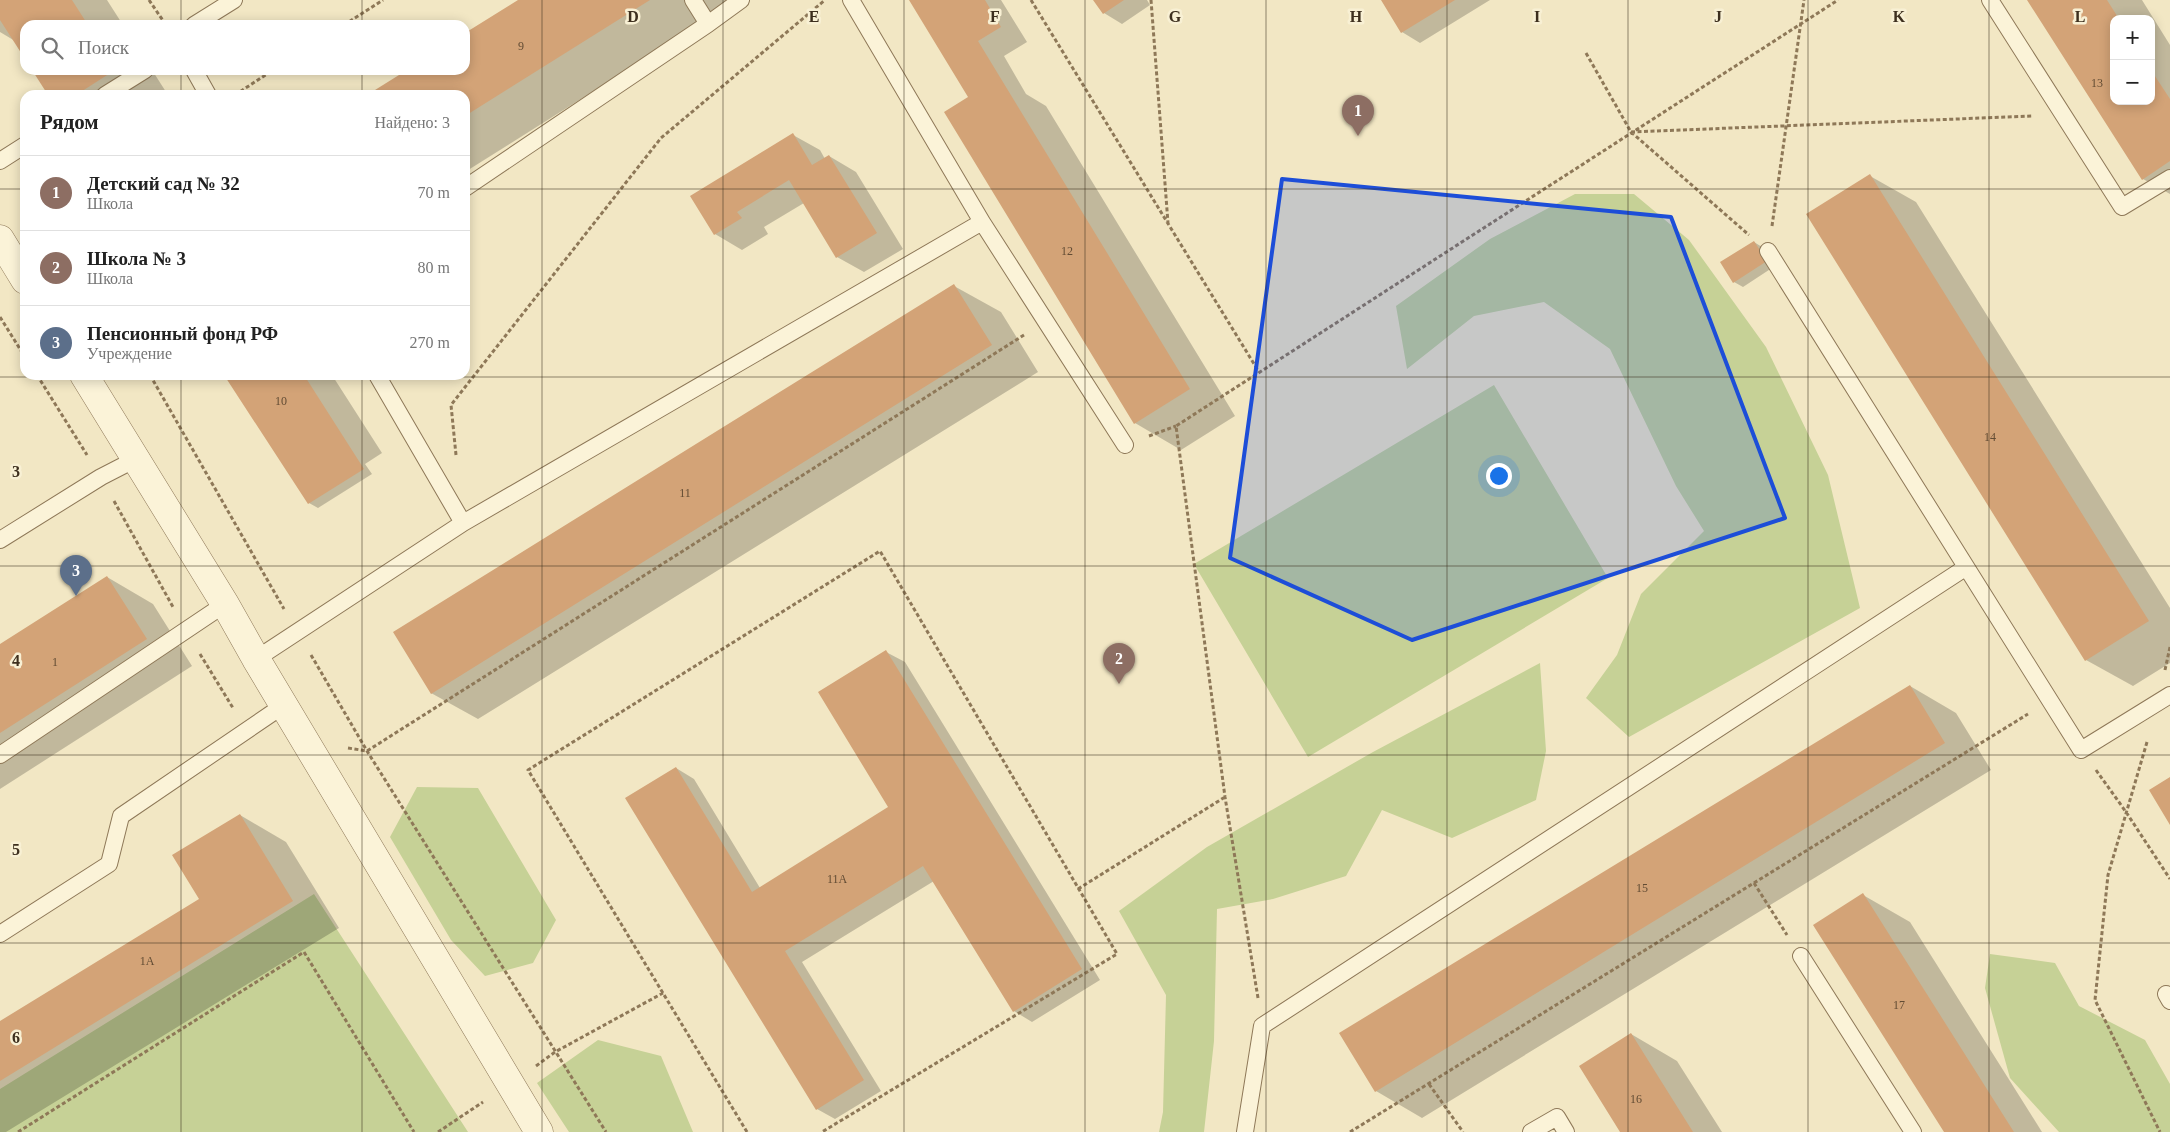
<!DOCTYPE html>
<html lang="ru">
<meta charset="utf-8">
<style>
:root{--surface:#fff;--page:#f2f2f2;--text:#222;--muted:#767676;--line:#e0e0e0;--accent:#ea580c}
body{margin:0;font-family:"Times New Roman",serif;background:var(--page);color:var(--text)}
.controls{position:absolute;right:15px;top:15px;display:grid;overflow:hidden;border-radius:10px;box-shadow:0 2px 12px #0003}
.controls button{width:45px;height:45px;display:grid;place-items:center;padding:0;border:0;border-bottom:1px solid var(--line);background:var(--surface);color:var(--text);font:25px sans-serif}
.you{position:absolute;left:1498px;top:475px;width:18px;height:18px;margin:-12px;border:4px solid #fff;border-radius:50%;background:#1a73e8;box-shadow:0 0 0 8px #1a73e833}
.badge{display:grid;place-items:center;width:32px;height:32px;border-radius:50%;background:var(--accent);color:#fff;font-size:16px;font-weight:700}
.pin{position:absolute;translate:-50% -41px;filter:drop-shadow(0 1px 2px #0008)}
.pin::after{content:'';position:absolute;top:26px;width:18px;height:15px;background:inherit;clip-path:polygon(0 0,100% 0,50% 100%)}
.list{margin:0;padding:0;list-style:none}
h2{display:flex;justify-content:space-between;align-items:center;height:65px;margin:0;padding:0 20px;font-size:21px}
h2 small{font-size:16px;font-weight:400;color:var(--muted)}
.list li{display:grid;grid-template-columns:32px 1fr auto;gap:15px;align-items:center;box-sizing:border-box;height:75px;padding:0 20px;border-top:1px solid var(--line)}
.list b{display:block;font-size:19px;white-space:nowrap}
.list p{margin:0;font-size:16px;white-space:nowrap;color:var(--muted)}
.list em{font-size:16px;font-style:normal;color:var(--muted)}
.icon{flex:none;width:28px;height:28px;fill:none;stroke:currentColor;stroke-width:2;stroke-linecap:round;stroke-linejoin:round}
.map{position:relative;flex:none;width:2170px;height:1132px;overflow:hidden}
.search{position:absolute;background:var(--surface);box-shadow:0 2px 12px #0003;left:20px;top:20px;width:450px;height:55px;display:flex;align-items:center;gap:12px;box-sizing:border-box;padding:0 18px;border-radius:15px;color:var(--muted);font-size:19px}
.panel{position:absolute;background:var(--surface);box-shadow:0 2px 12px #0003;left:20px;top:90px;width:450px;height:290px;border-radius:15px}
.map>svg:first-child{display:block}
.green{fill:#c6d196}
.shadow{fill:#0003;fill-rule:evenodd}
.building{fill:#d3a377}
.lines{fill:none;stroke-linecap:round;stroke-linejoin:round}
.service-casing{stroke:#8e7858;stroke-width:18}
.minor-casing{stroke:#8e7858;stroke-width:29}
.path{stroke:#8e7858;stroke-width:3;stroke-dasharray:4 2.5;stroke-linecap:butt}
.service{stroke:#fbf3d8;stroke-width:16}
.minor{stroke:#fbf3d8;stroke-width:28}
.marked{fill:#1d4ed8;fill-opacity:0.2;stroke:#1d4ed8;stroke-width:4;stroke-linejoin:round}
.grid{fill:none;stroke:#3d2f1e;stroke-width:1;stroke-opacity:0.55}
.labels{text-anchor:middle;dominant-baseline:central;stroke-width:5;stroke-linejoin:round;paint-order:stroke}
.number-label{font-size:12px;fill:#624c34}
.grid-label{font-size:16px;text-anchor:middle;font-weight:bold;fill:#3d2f1e;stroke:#f8f0d4;stroke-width:5;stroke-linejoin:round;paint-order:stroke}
</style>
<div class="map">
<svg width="2170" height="1132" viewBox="0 0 2170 1132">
<rect width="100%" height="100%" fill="#f2e7c4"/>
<path class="green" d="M 1575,194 L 1634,194 L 1689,240 L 1766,347 L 1828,475 L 1860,608 L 1629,737 L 1586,698 L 1617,655 L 1641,594 L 1704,531 L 1676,486 L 1610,349 L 1544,302 L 1474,316 L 1407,369 L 1396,306 L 1490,239 Z
M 1494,385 L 1608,578 L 1308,757 L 1194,564 Z
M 1540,663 L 1546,751 L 1536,800 L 1452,838 L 1382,810 L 1346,876 L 1273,899 L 1217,909 L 1214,1041 L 1204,1132 L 1159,1132 L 1163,1112 L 1166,995 L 1119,911 L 1207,847 L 1373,752 Z
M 417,787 L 478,788 L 556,920 L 533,963 L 485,976 L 451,940 L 390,837 Z
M 314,894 L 468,1132 L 0,1132 L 0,1089 Z
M 1990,954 L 2055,963 L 2079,1006 L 2145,1040 L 2170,1084 L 2170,1132 L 2059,1132 L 2010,1078 L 1985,988 Z
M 598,1040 L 661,1056 L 693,1132 L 569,1132 L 537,1083 Z"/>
<path class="shadow" d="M 0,0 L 107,0 L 123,25 L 25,25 L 25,57 L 15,41 L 0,32 Z
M 520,0 L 738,0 L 465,172 L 465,95 L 370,95 L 409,70 L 465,70 L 465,35 Z
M 910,0 L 1001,0 L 1027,42 L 1004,56 L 1026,94 L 1046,106 L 1235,416 L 1181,450 L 1135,423 L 970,97 Z
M 1095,0 L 1147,0 L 1150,5 L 1122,24 L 1104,13 Z
M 1382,0 L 1490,0 L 1420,43 L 1402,32 Z
M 2029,0 L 2142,0 L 2170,45 L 2170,194 L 2143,179 ZM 2114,19 L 2151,19 L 2151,101 L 2114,101 Z
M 33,70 L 152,70 L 168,95 L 49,95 Z
M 793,135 L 820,150 L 825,159 L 829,156 L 856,172 L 903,249 L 864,272 L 837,257 L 804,203 L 764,227 L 768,234 L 742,250 L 715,234 Z
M 1870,176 L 1916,202 L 2170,608 L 2170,663 L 2133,686 L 2086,660 Z
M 1754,242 L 1762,247 L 1775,266 L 1743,287 L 1734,282 Z
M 954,286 L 1001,312 L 1038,372 L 478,719 L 431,693 Z
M 226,375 L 332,375 L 382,453 L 365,464 L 372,474 L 318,508 L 309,503 Z
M 107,577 L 153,604 L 192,666 L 0,789 L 0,646 Z
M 886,652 L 905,662 L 1100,980 L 1032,1022 L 1014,1011 L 934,881 L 802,962 L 881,1091 L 835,1119 L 817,1109 L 676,768 L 694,779 L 760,888 L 890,808 Z
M 1910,686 L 1956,713 L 1991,770 L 1422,1118 L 1376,1091 Z
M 240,815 L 286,842 L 339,928 L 6,1132 L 0,1132 L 0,1023 L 201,900 Z
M 1863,895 L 1910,922 L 2042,1132 L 1945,1132 Z
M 1631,1034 L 1677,1061 L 1722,1132 L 1622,1132 Z"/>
<path class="building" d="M 0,0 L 72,0 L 88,25 L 25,25 L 25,59 L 0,20 Z
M 518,0 L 650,0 L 465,116 L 465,95 L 367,95 L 407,70 L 465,70 L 465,33 Z
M 909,0 L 985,0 L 1001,27 L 978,41 L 1190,389 L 1134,424 L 944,112 L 968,97 Z
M 1093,0 L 1124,0 L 1103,14 Z
M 1381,0 L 1455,0 L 1401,33 Z
M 2027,0 L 2107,0 L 2119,19 L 2114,19 L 2114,101 L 2151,101 L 2151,70 L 2170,99 L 2170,161 L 2142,180 Z
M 32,70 L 115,70 L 76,95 L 48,95 Z
M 793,133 L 812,165 L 829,155 L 877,233 L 836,258 L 789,180 L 737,212 L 742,218 L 714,235 L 690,196 Z
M 1870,174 L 2149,621 L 2085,661 L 1806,214 Z
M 1754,241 L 1767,261 L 1733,283 L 1720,262 Z
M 954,284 L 992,345 L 431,694 L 393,632 Z
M 224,375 L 304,375 L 364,469 L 308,504 Z
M 107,576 L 147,639 L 0,733 L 0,644 Z
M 886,650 L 1082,969 L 1013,1012 L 923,866 L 785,951 L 864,1080 L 816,1110 L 625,798 L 676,767 L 752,892 L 888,807 L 818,692 Z
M 1910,685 L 1945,743 L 1375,1092 L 1339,1033 Z
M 2170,777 L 2170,825 L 2149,790 Z
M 240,814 L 293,901 L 0,1081 L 0,1021 L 199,899 L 172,855 Z
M 1863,893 L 2014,1132 L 1944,1132 L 1813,925 Z
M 1631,1033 L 1693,1132 L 1620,1132 L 1579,1066 Z"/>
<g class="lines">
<g class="service-casing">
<path id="service" d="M 693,0 L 708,24 L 741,0
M 1990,0 L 2122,207 L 2170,178
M 194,25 L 234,0
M 194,70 L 208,95
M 105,95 L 145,70
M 0,161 L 25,145
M 465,188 L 708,24
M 982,222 L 1125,445
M 1768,251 L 2081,750 L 2170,695
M 377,375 L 463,523
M 0,540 L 101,477 L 136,459
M 256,659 L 463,523 L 982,222 L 851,0
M 0,755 L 225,604
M 0,934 L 109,864 L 121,816 L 284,705
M 1801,956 L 1913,1132
M 2166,994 L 2170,1001
M 1245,1132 L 1262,1026 L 1965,568
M 1531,1132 L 1557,1117 L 1566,1132"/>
</g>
<g class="minor-casing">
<path id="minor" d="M 0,239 L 25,280
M 84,375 L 225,604 L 256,659 L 539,1132"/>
</g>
<path class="path" d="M 149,0 L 166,25
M 1031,0 L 1259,372
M 1151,0 L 1168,223
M 344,25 L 383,0
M 1586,53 L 1631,132 L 1749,235
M 235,95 L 273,70
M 1631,132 L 2032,116
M 1772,226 L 1804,0
M 0,317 L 25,357
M 37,375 L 87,455
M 150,375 L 284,609
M 1149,436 L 1176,426
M 456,455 L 451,405 L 661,138 L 825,0
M 114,501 L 173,607
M 200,654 L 233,708
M 311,655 L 367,751 L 606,1132
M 2165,670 L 2170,647
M 2147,742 L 2108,875 L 2095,1000 L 2160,1132
M 348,748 L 367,751 L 1024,335
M 2096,770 L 2126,812 L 2170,879
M 1754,883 L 1787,935
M 1078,889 L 1225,797
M 1258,998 L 1225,797 L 1176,426 L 1838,0
M 536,1066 L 555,1052 L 663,993
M 1429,1084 L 1463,1132
M 18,1132 L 304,952 L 414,1132
M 438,1132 L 483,1102
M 747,1132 L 528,770 L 880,551 L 1117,954 L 822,1132
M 1350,1132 L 2028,714"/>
<use href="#service" class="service"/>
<use href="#minor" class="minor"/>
</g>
<path class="marked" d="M 1282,179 L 1671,217 L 1785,518 L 1412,640 L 1230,558 Z"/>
<path class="grid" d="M 181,0 L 181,25M 362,0 L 362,25M 542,0 L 542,1132M 723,0 L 723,1132M 904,0 L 904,1132M 1085,0 L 1085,1132M 1266,0 L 1266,1132M 1447,0 L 1447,1132M 1628,0 L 1628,1132M 1808,0 L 1808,1132M 1989,0 L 1989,1132M 181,70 L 181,95M 362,70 L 362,95M 0,189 L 25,189M 465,189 L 2170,189M 181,375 L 181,1132M 362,375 L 362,1132M 0,377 L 2170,377M 0,566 L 2170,566M 0,755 L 2170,755M 0,943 L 2170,943"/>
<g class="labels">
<g class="number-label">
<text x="521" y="46">9</text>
<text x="2097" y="83">13</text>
<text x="1067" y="251">12</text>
<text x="281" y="401">10</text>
<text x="1990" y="437">14</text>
<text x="685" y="493">11</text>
<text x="55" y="662">1</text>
<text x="837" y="879">11А</text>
<text x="1642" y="888">15</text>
<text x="147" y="961">1А</text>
<text x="1899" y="1005">17</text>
<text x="1636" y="1099">16</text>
</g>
</g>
<g class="grid-label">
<text x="633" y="22">D</text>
<text x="814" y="22">E</text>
<text x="995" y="22">F</text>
<text x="1175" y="22">G</text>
<text x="1356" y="22">H</text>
<text x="1537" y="22">I</text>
<text x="1718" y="22">J</text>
<text x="1899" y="22">K</text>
<text x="2080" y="22">L</text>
<text x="16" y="477">3</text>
<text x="16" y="666">4</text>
<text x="16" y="855">5</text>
<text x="16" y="1043">6</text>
</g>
</svg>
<div class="controls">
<button>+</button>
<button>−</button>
</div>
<div class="you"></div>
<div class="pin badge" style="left:1358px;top:136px;background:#8d6e63">1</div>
<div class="pin badge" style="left:1119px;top:684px;background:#8d6e63">2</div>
<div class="pin badge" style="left:76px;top:596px;background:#5c6f8a">3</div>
<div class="search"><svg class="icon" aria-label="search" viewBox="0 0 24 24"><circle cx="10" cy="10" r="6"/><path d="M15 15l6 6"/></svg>Поиск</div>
<section class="panel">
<h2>Рядом<small>Найдено: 3</small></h2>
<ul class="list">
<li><span class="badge" style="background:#8d6e63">1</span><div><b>Детский сад № 32</b><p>Школа</p></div><em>70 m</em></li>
<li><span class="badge" style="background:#8d6e63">2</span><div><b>Школа № 3</b><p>Школа</p></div><em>80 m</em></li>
<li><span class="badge" style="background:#5c6f8a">3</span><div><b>Пенсионный фонд РФ</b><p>Учреждение</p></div><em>270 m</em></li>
</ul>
</section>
</div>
